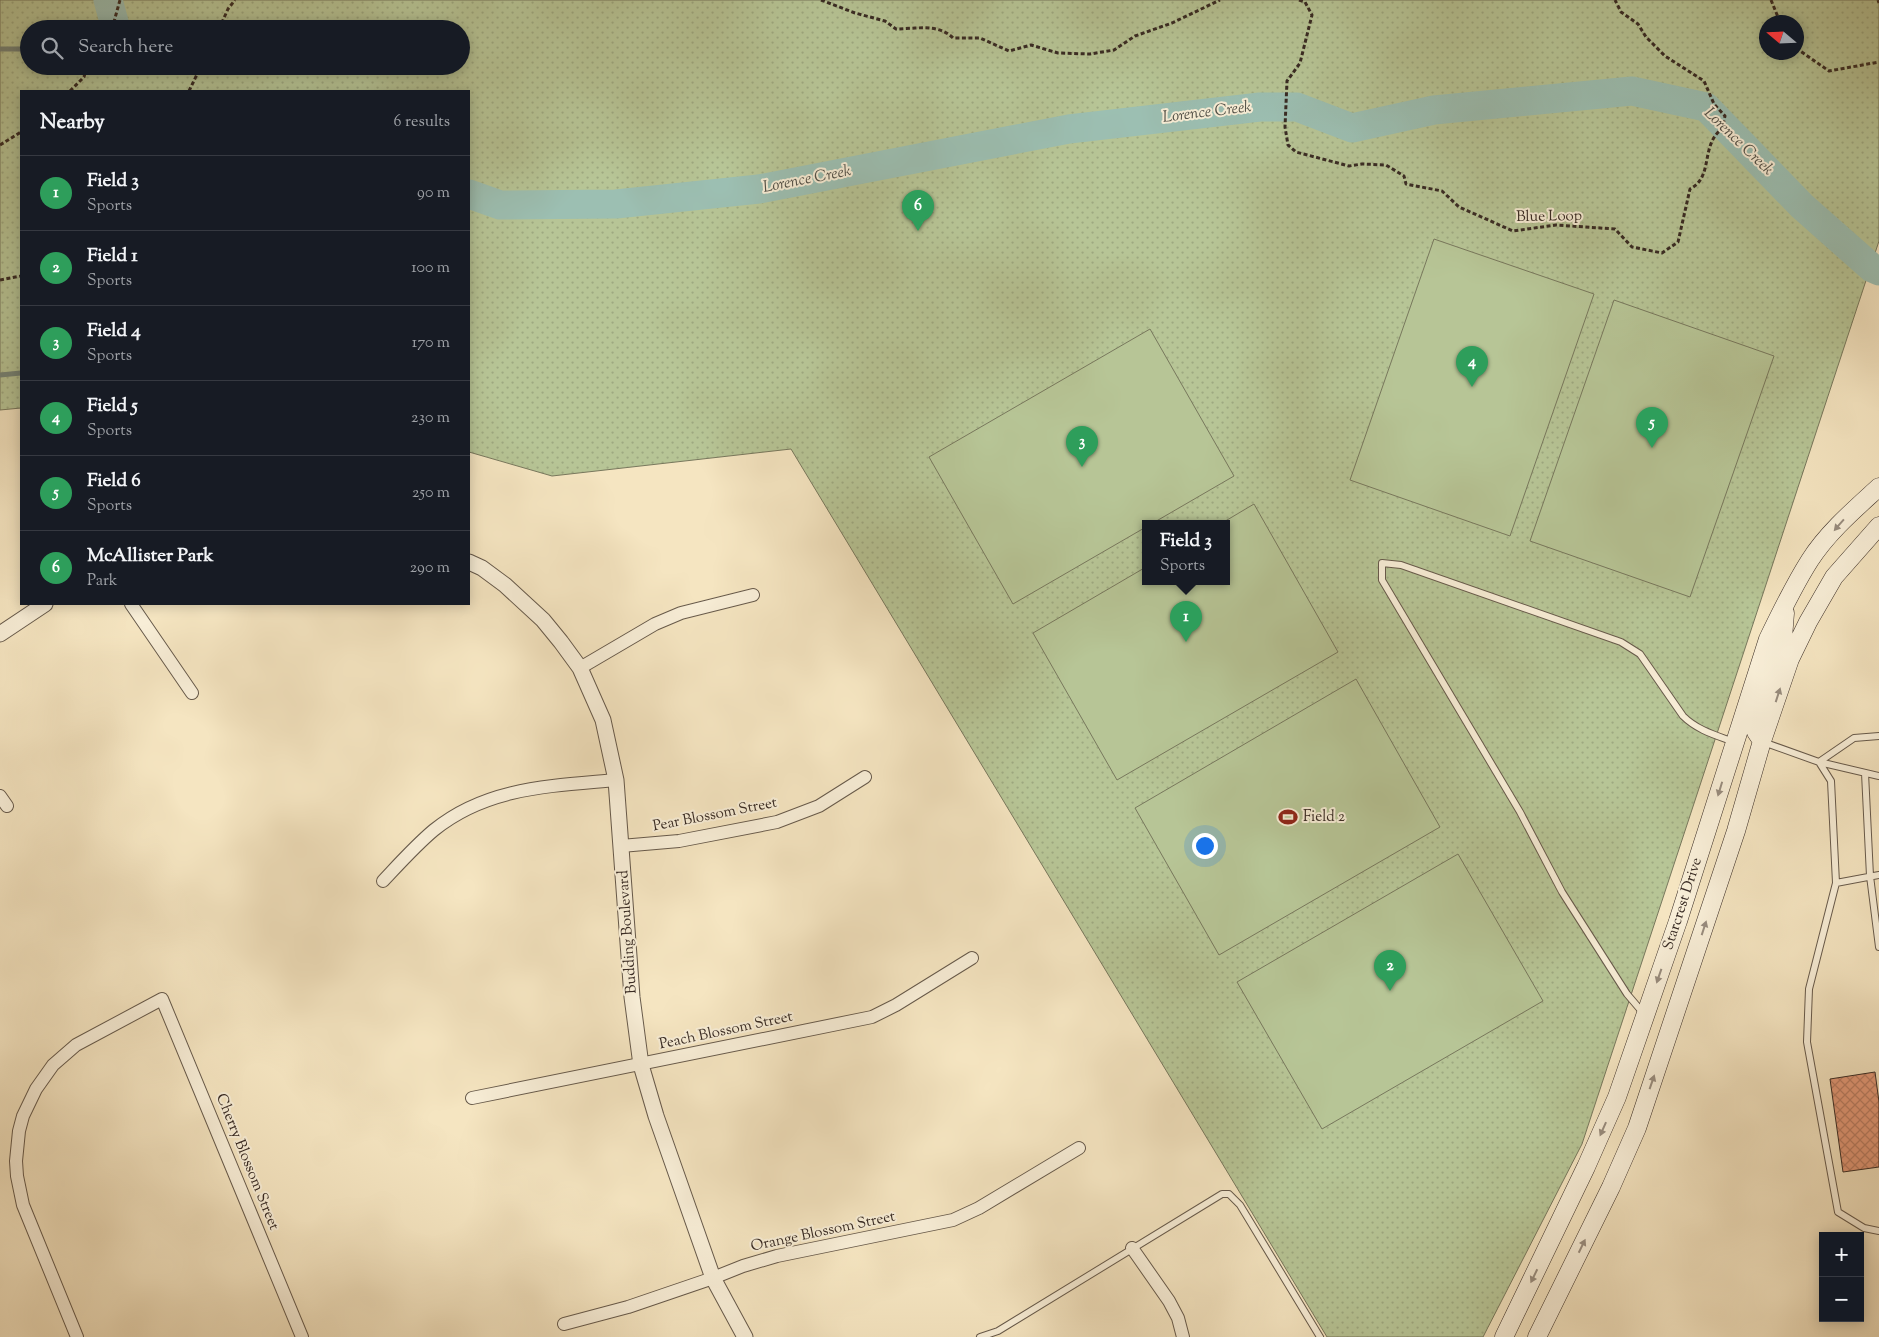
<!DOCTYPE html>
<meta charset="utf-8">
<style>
:root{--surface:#171b24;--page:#242831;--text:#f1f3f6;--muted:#9ea1a6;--line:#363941;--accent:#b45309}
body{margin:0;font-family:"Sorts Mill Goudy",serif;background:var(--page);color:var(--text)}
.controls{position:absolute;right:15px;bottom:15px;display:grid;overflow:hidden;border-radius:0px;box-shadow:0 2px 12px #0003}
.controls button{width:45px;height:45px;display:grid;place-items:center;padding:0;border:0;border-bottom:1px solid var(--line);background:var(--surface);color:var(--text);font:25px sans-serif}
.compass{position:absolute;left:1759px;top:15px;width:45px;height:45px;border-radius:50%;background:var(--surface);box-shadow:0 2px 12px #0003;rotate:289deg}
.you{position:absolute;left:1204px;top:845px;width:18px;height:18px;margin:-12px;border:4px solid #fff;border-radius:50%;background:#1a73e8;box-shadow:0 0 0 8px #1a73e833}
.badge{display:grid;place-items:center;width:32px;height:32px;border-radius:50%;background:var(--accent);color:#fff;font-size:16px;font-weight:700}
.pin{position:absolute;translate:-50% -41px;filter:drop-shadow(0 1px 2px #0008)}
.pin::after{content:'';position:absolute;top:26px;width:18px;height:15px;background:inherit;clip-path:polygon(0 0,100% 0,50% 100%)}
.popup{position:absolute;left:1142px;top:520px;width:88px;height:65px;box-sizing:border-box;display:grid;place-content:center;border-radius:0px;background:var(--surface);filter:drop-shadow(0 1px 4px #0005);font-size:16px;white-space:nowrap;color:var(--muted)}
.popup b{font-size:19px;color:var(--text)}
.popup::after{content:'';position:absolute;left:50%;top:100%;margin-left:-10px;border:10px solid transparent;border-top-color:var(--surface)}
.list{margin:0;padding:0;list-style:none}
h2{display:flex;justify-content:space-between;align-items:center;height:65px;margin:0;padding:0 20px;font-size:21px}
h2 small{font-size:16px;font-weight:400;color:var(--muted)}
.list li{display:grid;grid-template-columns:32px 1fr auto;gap:15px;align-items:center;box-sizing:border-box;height:75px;padding:0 20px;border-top:1px solid var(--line)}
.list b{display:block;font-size:19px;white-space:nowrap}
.list p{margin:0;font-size:16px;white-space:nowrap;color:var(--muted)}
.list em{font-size:16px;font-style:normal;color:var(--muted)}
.icon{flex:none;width:28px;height:28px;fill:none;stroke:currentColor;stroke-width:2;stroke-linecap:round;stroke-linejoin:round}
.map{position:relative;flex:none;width:1879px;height:1337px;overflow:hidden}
.search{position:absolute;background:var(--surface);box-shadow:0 2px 12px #0003;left:20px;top:20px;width:450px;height:55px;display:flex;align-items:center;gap:12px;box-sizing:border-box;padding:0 18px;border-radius:28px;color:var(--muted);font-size:19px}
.panel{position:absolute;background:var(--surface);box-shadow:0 2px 12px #0003;left:20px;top:90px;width:450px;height:515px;border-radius:0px}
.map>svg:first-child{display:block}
.green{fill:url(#green-dots);stroke:#78785d;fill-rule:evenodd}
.pitch{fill:#b7c596;stroke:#78785d}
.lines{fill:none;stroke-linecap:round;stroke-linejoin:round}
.stream{stroke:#748479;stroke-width:5}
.river{stroke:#9cbfb2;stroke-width:29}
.building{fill:url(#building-cross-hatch);stroke:#382b24}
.service-casing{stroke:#675a4b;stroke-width:8}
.minor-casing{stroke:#675a4b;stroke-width:14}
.tertiary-casing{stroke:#675a4b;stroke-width:17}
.secondary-casing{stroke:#382b24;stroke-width:19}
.path{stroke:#382b24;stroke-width:3;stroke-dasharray:4 2.5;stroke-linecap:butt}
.service{stroke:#f8eed7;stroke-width:6}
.minor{stroke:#f8eed7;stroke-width:12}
.tertiary{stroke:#f8eed7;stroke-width:15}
.secondary{stroke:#f8eed7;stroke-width:18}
.oneway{fill:#988c7e}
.labels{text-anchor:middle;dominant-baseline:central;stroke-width:4;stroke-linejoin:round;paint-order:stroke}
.street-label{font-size:15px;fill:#382b24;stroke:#f8eed7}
.poi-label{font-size:15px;fill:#382b24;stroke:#f8eed7;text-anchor:start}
.water-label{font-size:16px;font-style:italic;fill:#515048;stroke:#f8eed7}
</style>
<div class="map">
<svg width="1879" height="1337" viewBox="0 0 1879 1337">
<defs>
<pattern id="green-dots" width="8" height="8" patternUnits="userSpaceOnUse" patternTransform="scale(1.25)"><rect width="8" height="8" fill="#b7c596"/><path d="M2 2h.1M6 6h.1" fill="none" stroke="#9ea981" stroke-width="1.8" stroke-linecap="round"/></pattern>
<pattern id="building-cross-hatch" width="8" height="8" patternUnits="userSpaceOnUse" patternTransform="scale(1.25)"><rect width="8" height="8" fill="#e49978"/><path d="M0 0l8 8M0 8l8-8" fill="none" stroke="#ba7d62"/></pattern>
</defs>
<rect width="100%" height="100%" fill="#f5e5c1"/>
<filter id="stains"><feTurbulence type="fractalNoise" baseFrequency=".004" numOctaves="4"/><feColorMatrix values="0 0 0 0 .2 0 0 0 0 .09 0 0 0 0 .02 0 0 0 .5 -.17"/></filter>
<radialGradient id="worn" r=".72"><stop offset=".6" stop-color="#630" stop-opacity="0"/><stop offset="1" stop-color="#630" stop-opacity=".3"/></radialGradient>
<path class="green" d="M 0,0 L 1879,0 L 1879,241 L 1582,1144 L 1483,1337 L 1327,1337 L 791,449 L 552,476 L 469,452 L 469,91 L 21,91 L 21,408 L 0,410 ZM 1766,22 L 1796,22 L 1796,52 L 1766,52 ZM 29,29 L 461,29 L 461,66 L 29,66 ZM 1146,523 L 1226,523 L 1226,581 L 1146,581 Z"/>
<path class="pitch" d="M 1434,239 L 1594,294 L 1510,536 L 1350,480 Z
M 1614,300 L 1774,356 L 1690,597 L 1530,541 Z
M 1150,329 L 1234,476 L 1153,523 L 1146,523 L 1146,527 L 1013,604 L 929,457 Z
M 1254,504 L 1338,652 L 1117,780 L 1033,633 L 1146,567 L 1146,581 L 1226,581 L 1226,523 L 1222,523 Z
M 1356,679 L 1440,827 L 1219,955 L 1135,808 Z
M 1458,854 L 1543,1001 L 1322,1129 L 1237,982 Z"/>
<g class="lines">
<path class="stream" d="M 0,49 L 29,49
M 0,375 L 21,373"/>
<path class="river" d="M 108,0 L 116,29
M 469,194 L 500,205 L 616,204 L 759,189 L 1069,129 L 1260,107 L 1297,107 L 1352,128 L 1434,110 L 1632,91 L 1706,107 L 1802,206 L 1872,268 L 1879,271"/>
</g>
<path class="building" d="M 1875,1072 L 1879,1102 L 1879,1167 L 1843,1172 L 1830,1079 Z"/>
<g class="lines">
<g class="service-casing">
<path id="service" d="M 1763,742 L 1819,762 L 1831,781 L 1836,883 L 1809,989 L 1807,1042 L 1838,1212 L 1864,1228 L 1879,1231
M 1819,762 L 1854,738 L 1879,736
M 1819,762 L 1879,776
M 1865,773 L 1870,876 L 1879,947
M 1836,883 L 1879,875
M 1644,1014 L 1627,994 L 1562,892 L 1520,812 L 1382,580 L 1382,563 L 1401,565 L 1621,642 L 1640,654 L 1683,716 C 1697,730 1715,735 1734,742
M 980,1337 L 998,1331 L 1222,1194 L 1229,1194 L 1240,1205 L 1320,1337"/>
</g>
<g class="minor-casing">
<path id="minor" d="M 131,604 L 192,693
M 580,668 L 655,624 L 681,613 L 753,595
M 0,796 L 7,806
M 621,846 L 679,841 L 777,822 L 819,806 L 865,777
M 383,881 C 399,864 416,845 434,830 C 487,787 551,786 616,780
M 472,1098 L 872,1017 L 896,1005 L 972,958
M 1132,1248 L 1169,1301 L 1178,1318 L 1183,1337
M 564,1324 L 628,1307 L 713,1278 L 743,1266 L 777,1256 L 953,1220 L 979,1208 L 1079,1148
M 77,1337 L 23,1205 L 17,1176 L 16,1161 L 19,1131 L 23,1116 L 36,1089 L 53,1065 L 76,1045 L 162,999 L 302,1337"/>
</g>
<g class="tertiary-casing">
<path id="tertiary" d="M 469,562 L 482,568 L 505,585 L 543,620 L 561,642 L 580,668 L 603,720 L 616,780 L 632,997 L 641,1065 L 656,1116 L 713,1278 L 745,1337
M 0,634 L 45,604"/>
</g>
<g class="secondary-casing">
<path id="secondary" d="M 1762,741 L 1756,732 L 1755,718 L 1783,638 L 1785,613
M 1504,1337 L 1586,1167 L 1617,1097 L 1678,921 L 1768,639 C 1781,612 1794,585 1810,560 C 1828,532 1855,509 1879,487
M 1537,1337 L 1611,1187 L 1637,1128 L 1736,831 L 1762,741 L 1790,659 L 1808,622 L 1834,577 L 1879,526"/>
</g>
<path class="path" d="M 821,0 L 855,13 L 885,21 L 896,29 C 915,29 938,23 953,38 L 980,38 L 1009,51 L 1031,45 L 1058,53 L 1090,54 L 1114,50 L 1135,36 L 1172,23 L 1220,0
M 1299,0 L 1305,2 L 1312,15 L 1300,63 L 1287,81 L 1285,127 L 1288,145 L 1296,152 L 1349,166 L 1362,164 L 1386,165 L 1404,176 L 1406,184 L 1442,191 L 1459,207 L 1513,231 L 1556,225 L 1615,229 L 1632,247 L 1662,253 L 1678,242 L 1690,189 C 1714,177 1700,145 1722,129 L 1725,116 L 1714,104 L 1704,81 L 1665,56 L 1646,37 L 1638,24 L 1621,12 L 1615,0
M 1771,0 L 1780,22
M 1878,0 L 1879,3
M 112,29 L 120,0
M 219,29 L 228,9 L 235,0
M 1796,48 L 1829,71 L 1879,62
M 70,91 L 84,77 L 87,66
M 189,91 L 201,66
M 0,145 L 21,132
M 0,280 L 21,276"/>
<use href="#service" class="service"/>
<use href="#minor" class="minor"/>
<use href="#tertiary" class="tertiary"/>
<use href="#secondary" class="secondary"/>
</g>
<defs><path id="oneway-solid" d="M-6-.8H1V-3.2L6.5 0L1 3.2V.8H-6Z" transform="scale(1.25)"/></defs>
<g class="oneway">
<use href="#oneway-solid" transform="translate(1839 525) rotate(131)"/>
<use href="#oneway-solid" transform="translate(1778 695) rotate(-72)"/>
<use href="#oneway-solid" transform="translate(1720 789) rotate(107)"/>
<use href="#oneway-solid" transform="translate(1704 928) rotate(-72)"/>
<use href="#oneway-solid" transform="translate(1659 976) rotate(109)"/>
<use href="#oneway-solid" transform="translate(1652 1082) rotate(-71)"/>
<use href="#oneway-solid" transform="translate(1603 1129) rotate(114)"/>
<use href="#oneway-solid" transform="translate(1582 1246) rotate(-64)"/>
<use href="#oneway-solid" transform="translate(1534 1276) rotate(116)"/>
</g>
<defs>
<g id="stadium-bare" transform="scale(1.5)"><path d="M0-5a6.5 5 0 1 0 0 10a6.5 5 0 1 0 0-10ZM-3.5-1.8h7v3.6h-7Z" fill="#8f2418" stroke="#f8eed7" stroke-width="2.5" paint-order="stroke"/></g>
</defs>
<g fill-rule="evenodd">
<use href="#stadium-bare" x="1288" y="817"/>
</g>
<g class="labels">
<g class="street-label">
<text transform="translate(1549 217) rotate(-1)">Blue Loop</text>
<text transform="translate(715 815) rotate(-11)">Pear Blossom Street</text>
<text transform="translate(1683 904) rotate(-72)">Starcrest Drive</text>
<text transform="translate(628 932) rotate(-94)">Budding Boulevard</text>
<text transform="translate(726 1031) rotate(-12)">Peach Blossom Street</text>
<text transform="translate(247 1162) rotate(68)">Cherry Blossom Street</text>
<text transform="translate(823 1232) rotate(-12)">Orange Blossom Street</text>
</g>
<g class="poi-label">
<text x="1303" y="817">Field 2</text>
</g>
<g class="water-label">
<text transform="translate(1207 113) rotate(-7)">Lorence Creek</text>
<text transform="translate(1738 142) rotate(44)">Lorence Creek</text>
<text transform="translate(807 180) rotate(-11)">Lorence Creek</text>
</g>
</g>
<rect width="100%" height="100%" filter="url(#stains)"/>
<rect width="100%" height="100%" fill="url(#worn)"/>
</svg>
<div class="controls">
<button>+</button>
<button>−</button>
</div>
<svg class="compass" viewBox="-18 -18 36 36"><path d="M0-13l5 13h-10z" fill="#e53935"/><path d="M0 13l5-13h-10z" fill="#9ea1a6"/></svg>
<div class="you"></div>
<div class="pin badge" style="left:1186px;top:642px;background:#2e9e5b">1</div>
<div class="popup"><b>Field 3</b>Sports</div>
<div class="pin badge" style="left:1390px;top:991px;background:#2e9e5b">2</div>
<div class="pin badge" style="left:1082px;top:467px;background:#2e9e5b">3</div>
<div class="pin badge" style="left:1472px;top:387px;background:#2e9e5b">4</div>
<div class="pin badge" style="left:1652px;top:448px;background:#2e9e5b">5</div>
<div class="pin badge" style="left:918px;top:231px;background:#2e9e5b">6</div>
<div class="search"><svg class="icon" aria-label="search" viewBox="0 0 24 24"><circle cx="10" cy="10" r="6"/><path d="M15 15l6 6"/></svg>Search here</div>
<section class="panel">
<h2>Nearby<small>6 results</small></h2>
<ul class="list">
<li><span class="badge" style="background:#2e9e5b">1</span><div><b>Field 3</b><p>Sports</p></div><em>90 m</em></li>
<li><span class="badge" style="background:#2e9e5b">2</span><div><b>Field 1</b><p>Sports</p></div><em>100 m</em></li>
<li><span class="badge" style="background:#2e9e5b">3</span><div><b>Field 4</b><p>Sports</p></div><em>170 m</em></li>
<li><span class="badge" style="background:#2e9e5b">4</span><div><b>Field 5</b><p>Sports</p></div><em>230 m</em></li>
<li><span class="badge" style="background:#2e9e5b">5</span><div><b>Field 6</b><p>Sports</p></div><em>250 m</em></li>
<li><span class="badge" style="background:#2e9e5b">6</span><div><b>McAllister Park</b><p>Park</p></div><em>290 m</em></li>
</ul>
</section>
</div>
